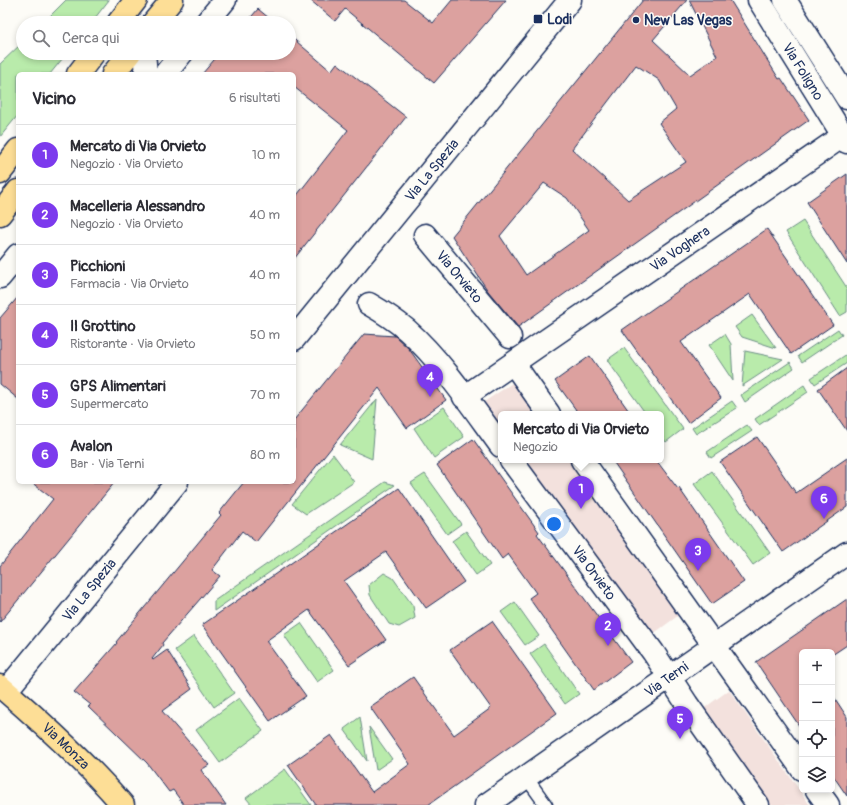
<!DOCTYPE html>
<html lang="it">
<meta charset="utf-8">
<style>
:root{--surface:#fff;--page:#f7f7f7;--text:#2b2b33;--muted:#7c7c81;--line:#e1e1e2;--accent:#7c3aed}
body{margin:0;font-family:Pangolin,sans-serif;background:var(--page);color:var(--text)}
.controls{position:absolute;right:12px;bottom:12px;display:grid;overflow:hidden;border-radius:6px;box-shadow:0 2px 6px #0003}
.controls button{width:36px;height:36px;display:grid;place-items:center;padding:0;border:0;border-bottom:1px solid var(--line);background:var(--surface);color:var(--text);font:20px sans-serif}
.you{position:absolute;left:554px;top:524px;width:14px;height:14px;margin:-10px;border:3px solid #fff;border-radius:50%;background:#1a73e8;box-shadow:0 0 0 6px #1a73e833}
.badge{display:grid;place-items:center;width:26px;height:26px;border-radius:50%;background:var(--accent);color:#fff;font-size:13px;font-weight:700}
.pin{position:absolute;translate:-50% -33px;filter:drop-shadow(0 1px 2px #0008)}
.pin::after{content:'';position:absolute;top:21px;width:14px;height:12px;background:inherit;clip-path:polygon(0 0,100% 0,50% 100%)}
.popup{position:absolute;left:498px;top:411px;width:166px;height:52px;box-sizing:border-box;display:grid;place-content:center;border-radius:6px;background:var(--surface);filter:drop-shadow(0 1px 3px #0005);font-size:13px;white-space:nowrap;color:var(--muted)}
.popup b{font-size:15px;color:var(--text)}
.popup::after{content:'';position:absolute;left:50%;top:100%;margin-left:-8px;border:8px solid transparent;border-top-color:var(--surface)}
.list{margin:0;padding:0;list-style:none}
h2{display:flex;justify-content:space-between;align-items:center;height:52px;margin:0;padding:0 16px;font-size:17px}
h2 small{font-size:13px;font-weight:400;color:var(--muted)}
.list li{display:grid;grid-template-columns:26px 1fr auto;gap:12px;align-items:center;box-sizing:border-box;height:60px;padding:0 16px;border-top:1px solid var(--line)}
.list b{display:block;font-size:15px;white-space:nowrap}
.list p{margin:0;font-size:13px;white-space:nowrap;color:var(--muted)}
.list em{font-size:13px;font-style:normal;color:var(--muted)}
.icon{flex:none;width:22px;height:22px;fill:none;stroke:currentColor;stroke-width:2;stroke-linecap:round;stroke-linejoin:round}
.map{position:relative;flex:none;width:847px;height:805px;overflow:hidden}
.search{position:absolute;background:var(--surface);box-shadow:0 2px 6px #0003;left:16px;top:16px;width:280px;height:44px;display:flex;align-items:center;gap:10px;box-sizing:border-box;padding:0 14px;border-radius:22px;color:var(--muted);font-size:15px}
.panel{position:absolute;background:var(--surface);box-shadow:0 2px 6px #0003;left:16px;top:72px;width:280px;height:412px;border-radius:6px}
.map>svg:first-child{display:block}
.built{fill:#f3e1dd}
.green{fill:#b9ebab;stroke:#6a8d84}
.building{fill:#dca19f;stroke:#1b2f5e;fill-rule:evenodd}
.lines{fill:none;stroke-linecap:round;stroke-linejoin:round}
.lane-casing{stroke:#1b2f5e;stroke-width:15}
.street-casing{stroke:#1b2f5e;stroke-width:25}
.secondary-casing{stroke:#1b2f5e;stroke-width:25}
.primary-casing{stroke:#1b2f5e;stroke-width:25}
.lane{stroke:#fdfcf7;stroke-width:12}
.street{stroke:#fdfcf7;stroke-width:22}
.secondary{stroke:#fdfcf7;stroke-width:22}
.primary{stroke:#fdde96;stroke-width:22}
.poi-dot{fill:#1b2f5e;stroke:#fdfcf7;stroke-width:1.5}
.labels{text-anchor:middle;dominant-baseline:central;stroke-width:3;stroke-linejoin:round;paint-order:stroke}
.poi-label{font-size:14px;font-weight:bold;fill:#1b2f5e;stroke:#fdfcf7;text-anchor:start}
.street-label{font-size:14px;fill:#1b2f5e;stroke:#fdfcf7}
</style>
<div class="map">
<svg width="847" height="805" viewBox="0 0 847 805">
<rect width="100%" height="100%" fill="#fdfcf7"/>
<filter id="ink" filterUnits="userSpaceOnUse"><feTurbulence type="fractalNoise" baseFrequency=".025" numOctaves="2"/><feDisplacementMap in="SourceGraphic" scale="8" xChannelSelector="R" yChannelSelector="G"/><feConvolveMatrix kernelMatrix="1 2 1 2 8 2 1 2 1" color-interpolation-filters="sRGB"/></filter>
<g filter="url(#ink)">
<path class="built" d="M 514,382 L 537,414 L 501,414 L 501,431 L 481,404 Z
M 522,460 L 570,460 L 679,615 L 649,637 Z
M 729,690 L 810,805 L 771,805 L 703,709 Z"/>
<path class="green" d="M 66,0 L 109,0 L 91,23 L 43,23 Z
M 23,42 L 23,53 L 67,53 L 50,74 L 18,74 L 18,115 L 0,137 L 0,64 Z
M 803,221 L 847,288 L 847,312 L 840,316 L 786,232 Z
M 752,315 L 776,348 L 742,337 L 735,327 Z
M 838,329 L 842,335 L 802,362 L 798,356 Z
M 725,334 L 731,344 L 733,381 L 709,345 Z
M 624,348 L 683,429 L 666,442 L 661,435 L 661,414 L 646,414 L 607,360 Z
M 745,351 L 783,359 L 742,386 Z
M 847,354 L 847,363 L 815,384 L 811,378 Z
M 790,362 L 794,368 L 745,402 L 741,395 Z
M 804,385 L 808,392 L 759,425 L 755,419 Z
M 377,399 L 372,459 L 340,445 Z
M 732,401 L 737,408 L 696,434 L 692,428 Z
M 444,407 L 464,437 L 434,458 L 414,428 Z
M 747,425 L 752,431 L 711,458 L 707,452 Z
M 333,454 L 354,482 L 306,514 L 292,504 Z
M 712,471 L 770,553 L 753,565 L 694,484 Z
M 425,474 L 461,524 L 447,534 L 411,483 Z
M 385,482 L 395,485 L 214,611 L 214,601 Z
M 466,531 L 490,565 L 476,575 L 452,541 Z
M 384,573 L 393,578 L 413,606 L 415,618 L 399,627 L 389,624 L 370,595 L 369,585 Z
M 515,602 L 539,636 L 525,645 L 501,612 Z
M 301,623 L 334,670 L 317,682 L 284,635 Z
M 194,636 L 234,693 L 214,707 L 175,650 Z
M 544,644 L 579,694 L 565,704 L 530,654 Z
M 239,698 L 263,731 L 220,763 L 196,730 Z
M 360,717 L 367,761 L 344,729 Z
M 369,727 L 392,759 L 376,770 Z
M 285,769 L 311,805 L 252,805 L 246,798 Z"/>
<path class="building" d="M 310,0 L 404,0 L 433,23 L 452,0 L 506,0 L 434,83 L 345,9 L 335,21 Z
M 643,0 L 687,0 L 653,40 L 690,75 L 717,56 L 689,0 L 730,0 L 779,79 L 781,78 L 809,120 L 518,327 L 488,291 L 452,236 ZM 636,65 L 659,80 L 676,109 L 659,123 L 686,162 L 628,200 L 572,149 ZM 544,183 L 567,198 L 589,230 L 526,275 L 500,236 Z
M 258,9 L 275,23 L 246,23 Z
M 289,35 L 331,71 L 337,63 L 406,117 L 294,259 L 294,199 L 348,130 L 294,87 L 294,74 L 202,74 L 220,53 L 289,53 Z
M 847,174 L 847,264 L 807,202 Z
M 767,229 L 833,325 L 791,354 L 750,294 L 681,342 L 721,398 L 688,423 L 622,330 Z
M 18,297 L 18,399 L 0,384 L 0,318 Z
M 364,334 L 395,336 L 409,349 L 446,400 L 407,428 L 379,388 L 256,542 L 242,531 L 212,570 L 220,576 L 162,643 L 163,645 L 152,659 L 153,660 L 167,650 L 192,689 L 162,711 L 209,765 L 201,770 L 226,805 L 184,805 L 173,790 L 169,792 L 147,763 L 88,706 L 90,705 L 74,692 L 117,643 L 116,642 L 221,515 L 219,513 L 244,482 L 294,482 L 294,420 Z
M 590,356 L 631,414 L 579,414 L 555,381 Z
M 847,368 L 847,431 L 818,389 Z
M 757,437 L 796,493 L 847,458 L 847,507 L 783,552 L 720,462 Z
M 473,439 L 539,532 L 537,534 L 631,662 L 594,690 L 529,598 L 536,593 L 508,554 L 502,559 L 437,465 Z
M 612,460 L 656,460 L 678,489 L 679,488 L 744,582 L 712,604 Z
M 31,482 L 115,482 L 0,622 L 0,566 L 53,499 Z
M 399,488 L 464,582 L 426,608 L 386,552 L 344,581 L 386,640 L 349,665 L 309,610 L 266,641 L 306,696 L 270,721 L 202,625 Z
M 847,599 L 847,645 L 832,655 L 832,652 L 802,652 L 802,730 L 756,662 Z
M 492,621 L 557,713 L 428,805 L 316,805 L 288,765 L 331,735 L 372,792 L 410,764 L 370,707 L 413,677 L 454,735 L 491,708 L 450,650 Z
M 832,694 L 847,717 L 847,796 L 832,774 Z"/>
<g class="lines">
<g class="lane-casing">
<path id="lane" d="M 526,777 L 546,805"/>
</g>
<g class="street-casing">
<g id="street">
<path id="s1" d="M 759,0 L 847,142"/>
<path d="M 785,0 L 847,98"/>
<path d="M 206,23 L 225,0"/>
<path d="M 144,53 L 146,74"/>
<path d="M 165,74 L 182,53"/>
<path id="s2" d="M 425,235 L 510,337"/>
<path d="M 0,277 L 18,255"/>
<path d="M 369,304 C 383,312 395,320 407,330 C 442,361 473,408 501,446"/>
<path d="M 514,364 L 549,414"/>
<path id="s3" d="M 464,397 L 847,133"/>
<path id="s4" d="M 511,460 L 653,652 L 687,704 L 758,805"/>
<path d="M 582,460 L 802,769"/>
<path d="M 817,790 L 828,805"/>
<path id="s5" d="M 486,805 L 847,553"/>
</g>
</g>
<g class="secondary-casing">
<g id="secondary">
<path id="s6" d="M 294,339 L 570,0"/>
<path id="s7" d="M 6,691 L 177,482"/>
</g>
</g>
<g class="primary-casing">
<g id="primary">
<path d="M 118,23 L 136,0"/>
<path d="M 153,23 L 172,0"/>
<path d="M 78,74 L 94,53"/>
<path d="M 113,74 L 130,53"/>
<path d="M 0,173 L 18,150"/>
<path d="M 0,214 L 18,191"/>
<path id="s8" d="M 0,686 C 43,723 86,762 123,805"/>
</g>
</g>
<use href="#lane" class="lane"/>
<use href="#street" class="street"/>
<use href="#secondary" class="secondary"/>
<use href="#primary" class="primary"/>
</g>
</g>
<g class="poi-dot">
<rect x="533" y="14" width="10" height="10" rx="2"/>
<circle cx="636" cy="20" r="4"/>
</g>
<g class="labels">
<g class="poi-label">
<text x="547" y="19">Lodi</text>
<text x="644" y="20">New Las Vegas</text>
</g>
<g class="street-label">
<text stroke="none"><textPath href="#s1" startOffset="84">Via Foligno</textPath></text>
<text stroke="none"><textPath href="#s6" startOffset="218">Via La Spezia</textPath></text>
<text stroke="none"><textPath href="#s3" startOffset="262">Via Voghera</textPath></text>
<text stroke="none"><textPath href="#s2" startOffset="54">Via Orvieto</textPath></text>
<text stroke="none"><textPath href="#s4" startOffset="140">Via Orvieto</textPath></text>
<text stroke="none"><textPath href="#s7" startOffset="131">Via La Spezia</textPath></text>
<text stroke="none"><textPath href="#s5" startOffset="220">Via Terni</textPath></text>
<text stroke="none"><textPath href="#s8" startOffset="89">Via Monza</textPath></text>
</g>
</g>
</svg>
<div class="controls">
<button>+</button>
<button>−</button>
<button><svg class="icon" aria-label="locate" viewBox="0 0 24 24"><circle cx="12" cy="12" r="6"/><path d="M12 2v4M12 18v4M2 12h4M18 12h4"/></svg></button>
<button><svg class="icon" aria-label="layers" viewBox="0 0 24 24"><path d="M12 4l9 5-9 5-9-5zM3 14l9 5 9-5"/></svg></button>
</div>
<div class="you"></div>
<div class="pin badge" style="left:581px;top:509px">1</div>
<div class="popup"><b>Mercato di Via Orvieto</b>Negozio</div>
<div class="pin badge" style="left:608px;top:646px">2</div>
<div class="pin badge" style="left:698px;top:571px">3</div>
<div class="pin badge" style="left:430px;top:397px">4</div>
<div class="pin badge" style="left:680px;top:739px">5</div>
<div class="pin badge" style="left:824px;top:519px">6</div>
<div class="search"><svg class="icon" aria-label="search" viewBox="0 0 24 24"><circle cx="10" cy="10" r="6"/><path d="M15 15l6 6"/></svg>Cerca qui</div>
<section class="panel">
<h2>Vicino<small>6 risultati</small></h2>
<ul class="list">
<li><span class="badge">1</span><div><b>Mercato di Via Orvieto</b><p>Negozio · Via Orvieto</p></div><em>10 m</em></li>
<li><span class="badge">2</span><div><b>Macelleria Alessandro</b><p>Negozio · Via Orvieto</p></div><em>40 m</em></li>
<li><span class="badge">3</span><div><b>Picchioni</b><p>Farmacia · Via Orvieto</p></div><em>40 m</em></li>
<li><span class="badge">4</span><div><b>Il Grottino</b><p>Ristorante · Via Orvieto</p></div><em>50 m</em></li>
<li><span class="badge">5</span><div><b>GPS Alimentari</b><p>Supermercato</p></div><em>70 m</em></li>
<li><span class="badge">6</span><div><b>Avalon</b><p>Bar · Via Terni</p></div><em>80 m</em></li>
</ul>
</section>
</div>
